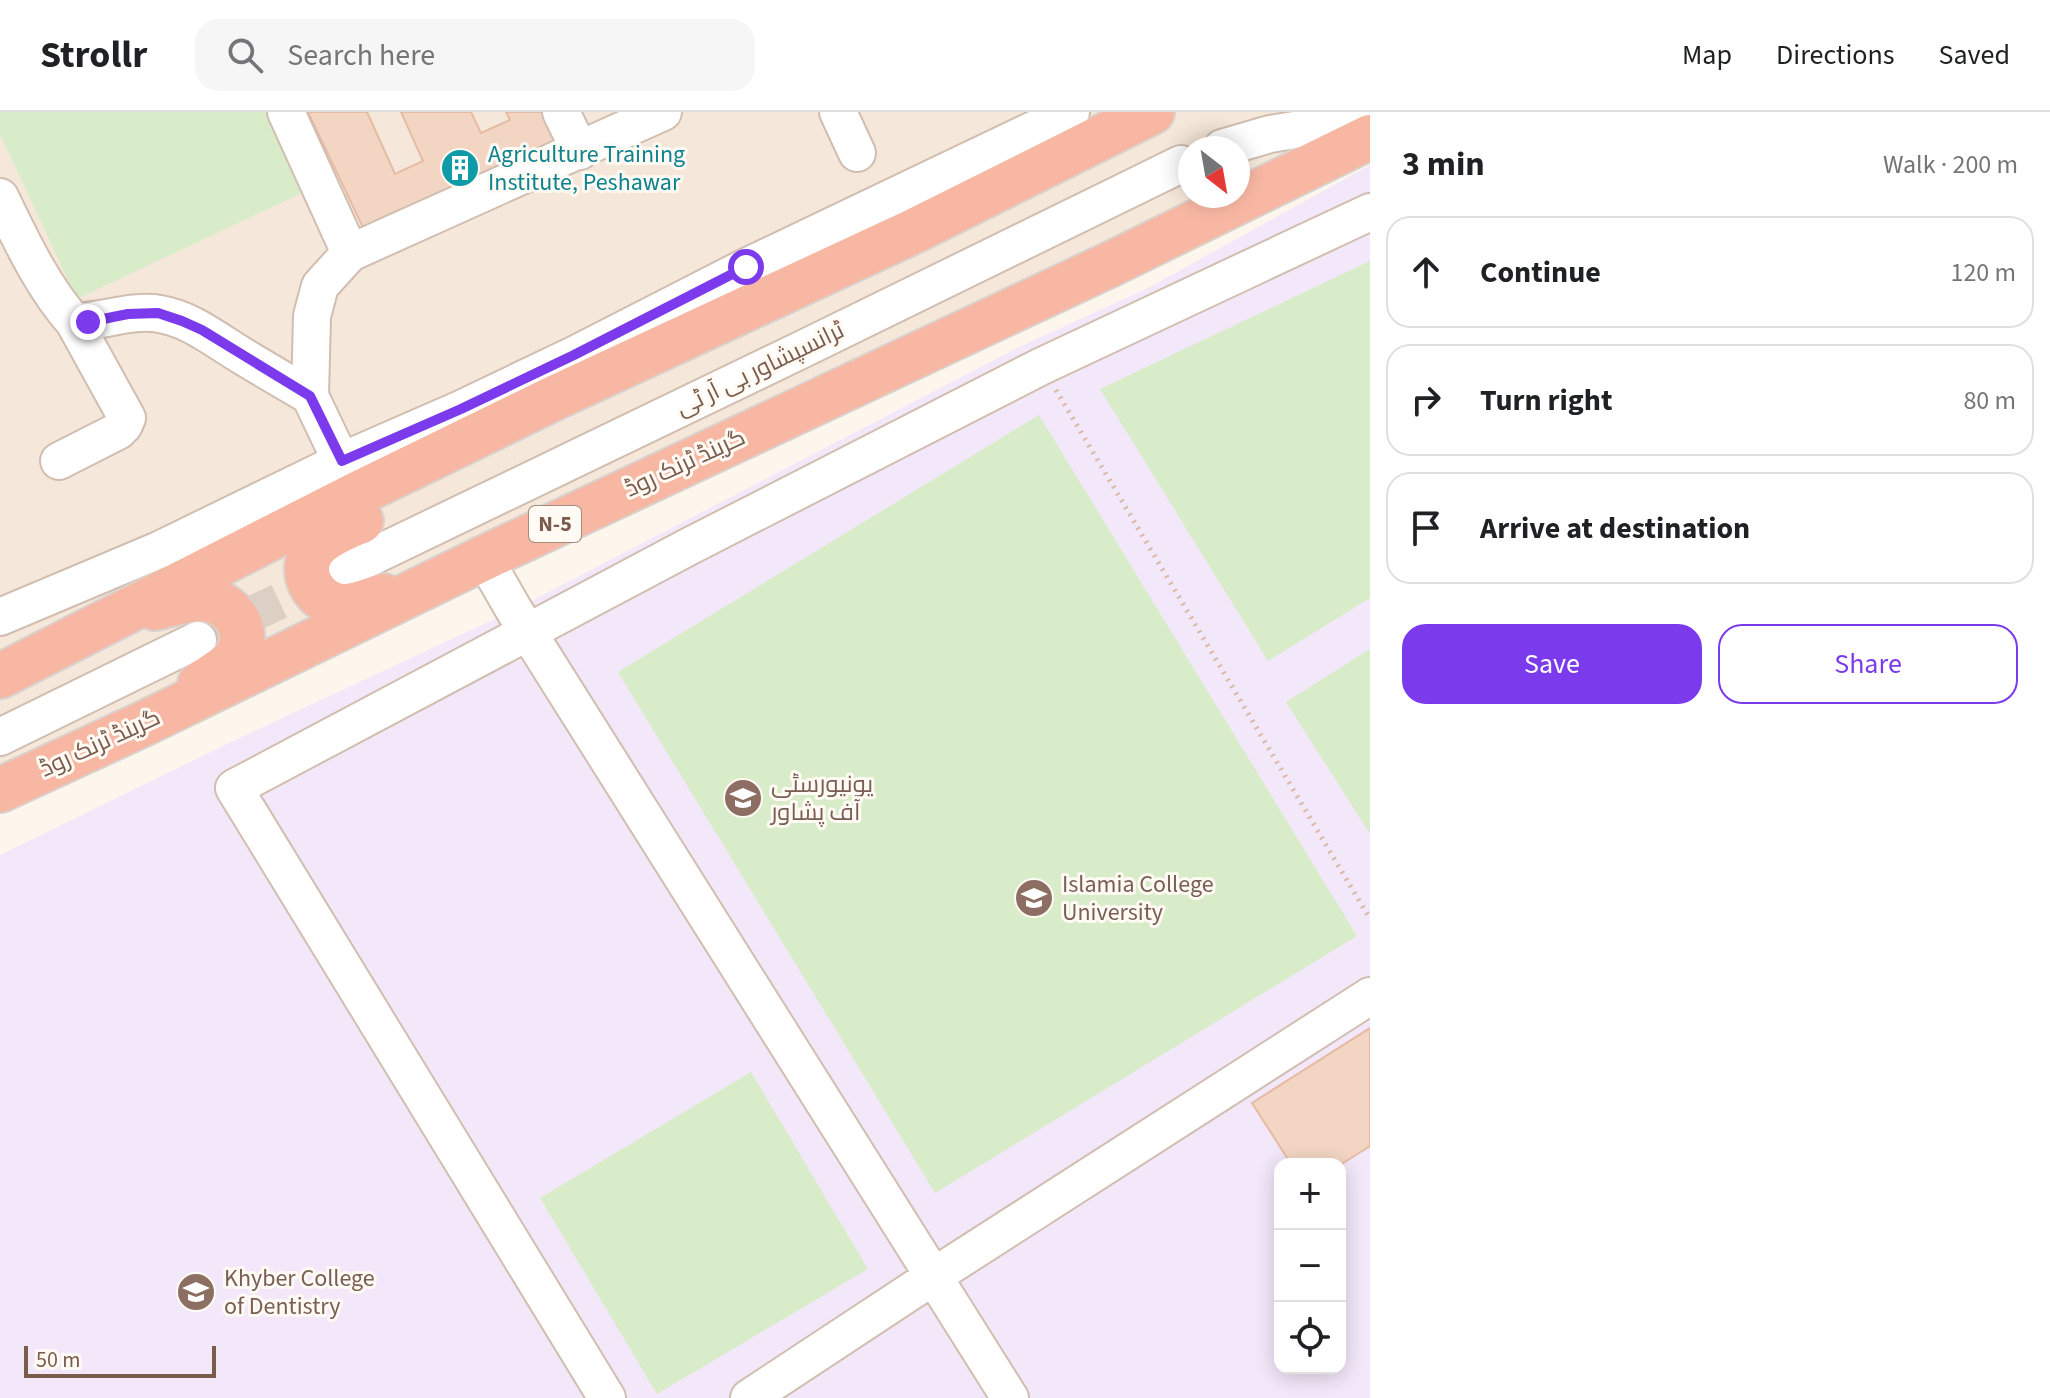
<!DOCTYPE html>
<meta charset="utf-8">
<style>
:root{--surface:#fff;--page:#f6f6f6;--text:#202124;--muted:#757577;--line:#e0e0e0;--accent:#7c3aed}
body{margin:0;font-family:"Source Sans 3",Cairo,sans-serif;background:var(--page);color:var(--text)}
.controls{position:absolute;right:24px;bottom:24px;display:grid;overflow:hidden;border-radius:16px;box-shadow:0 4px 20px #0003}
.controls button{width:72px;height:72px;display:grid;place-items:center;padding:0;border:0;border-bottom:2px solid var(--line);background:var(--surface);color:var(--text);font:40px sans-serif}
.compass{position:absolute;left:1178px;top:24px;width:72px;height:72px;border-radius:50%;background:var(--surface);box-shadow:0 4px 20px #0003;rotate:149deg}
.scale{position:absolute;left:24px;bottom:20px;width:192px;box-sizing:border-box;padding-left:8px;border:4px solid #7a5c4d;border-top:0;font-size:22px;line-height:28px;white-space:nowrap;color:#7a5c4d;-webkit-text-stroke:6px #fffaf3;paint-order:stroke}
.stop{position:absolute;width:24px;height:24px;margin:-18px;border:6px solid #7c3aed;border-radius:50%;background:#fff}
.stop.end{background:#7c3aed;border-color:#fff;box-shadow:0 2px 8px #0008}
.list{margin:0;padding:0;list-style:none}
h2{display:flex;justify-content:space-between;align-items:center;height:104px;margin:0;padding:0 32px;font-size:34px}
h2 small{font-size:26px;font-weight:400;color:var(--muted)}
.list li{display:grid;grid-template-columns:52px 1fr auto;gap:24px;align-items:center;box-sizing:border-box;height:112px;margin:0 16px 16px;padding:0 16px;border:2px solid var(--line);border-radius:24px}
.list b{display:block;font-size:30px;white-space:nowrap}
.list em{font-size:26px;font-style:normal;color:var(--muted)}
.actions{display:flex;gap:16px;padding:24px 32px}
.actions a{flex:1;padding:18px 0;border:2px solid var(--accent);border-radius:24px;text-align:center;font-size:28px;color:var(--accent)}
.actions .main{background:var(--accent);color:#fff}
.icon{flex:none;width:44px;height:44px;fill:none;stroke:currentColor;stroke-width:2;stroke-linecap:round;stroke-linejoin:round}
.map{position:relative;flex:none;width:1370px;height:1286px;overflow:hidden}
header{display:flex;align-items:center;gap:48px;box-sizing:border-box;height:112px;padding:0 40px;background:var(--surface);border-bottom:2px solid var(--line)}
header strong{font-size:38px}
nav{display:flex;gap:44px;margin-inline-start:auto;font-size:28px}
.search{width:560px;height:72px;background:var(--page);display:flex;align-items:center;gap:20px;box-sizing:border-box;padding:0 28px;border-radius:24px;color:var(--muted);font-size:30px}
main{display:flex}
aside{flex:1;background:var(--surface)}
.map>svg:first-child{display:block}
.residential{fill:#f5e8da;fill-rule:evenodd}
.education{fill:#f3e8fa;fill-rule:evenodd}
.green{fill:#d8ecc9}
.building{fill:#f3d5c3;stroke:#e6bba3;stroke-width:2}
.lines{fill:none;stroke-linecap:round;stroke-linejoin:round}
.minor-tunnel{stroke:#dcd0c4;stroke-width:36;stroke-dasharray:36 18;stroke-linecap:butt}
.minor-casing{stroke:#d1beb0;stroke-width:40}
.highway-casing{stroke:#dad1cd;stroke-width:48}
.path{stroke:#d9b8a5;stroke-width:5;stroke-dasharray:2 6;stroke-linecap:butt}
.minor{stroke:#fff;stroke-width:36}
.highway{stroke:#f7b7a3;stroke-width:44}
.route{stroke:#7c3aed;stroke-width:10}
.labels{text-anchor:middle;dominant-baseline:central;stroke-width:6;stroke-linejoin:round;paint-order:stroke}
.shield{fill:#fffaf3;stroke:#a28b7f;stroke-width:2}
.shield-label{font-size:22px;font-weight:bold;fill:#7a5c4d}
.culture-label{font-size:24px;fill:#0d838f;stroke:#fffaf3;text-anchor:start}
.street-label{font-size:24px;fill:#7a5c4d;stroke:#fffaf3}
.education-label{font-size:24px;fill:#785e54;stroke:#fffaf3;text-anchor:start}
</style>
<header>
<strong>Strollr</strong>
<div class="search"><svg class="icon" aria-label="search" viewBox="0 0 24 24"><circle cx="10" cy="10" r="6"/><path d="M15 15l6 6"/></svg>Search here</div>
<nav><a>Map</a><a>Directions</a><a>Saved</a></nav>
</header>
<main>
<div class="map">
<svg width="1370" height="1286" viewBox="0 0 1370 1286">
<rect width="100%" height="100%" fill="#fdf6ec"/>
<path class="residential" d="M 0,0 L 1370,0 L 1370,25 L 0,675 ZM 1190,36 L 1238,36 L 1238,84 L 1190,84 Z"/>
<path class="education" d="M 1370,53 L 1370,1286 L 0,1286 L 0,743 L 231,630 L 514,498 L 1019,235 L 1148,176 ZM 1280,1052 L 1340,1052 L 1340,1256 L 1280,1256 Z"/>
<path class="green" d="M 0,0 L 274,0 L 310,77 L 77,187 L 0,22 Z
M 1370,149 L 1370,486 L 1268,549 L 1100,277 Z
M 1039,303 L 1357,824 L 935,1081 L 618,560 Z
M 1370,537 L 1370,722 L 1286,590 Z
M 751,960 L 868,1157 L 657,1282 L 540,1086 Z"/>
<path class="building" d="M 308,0 L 367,0 L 395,62 L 423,49 L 401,0 L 471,0 L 481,21 L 510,8 L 506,0 L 547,0 L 562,31 L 367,124 Z
M 1370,916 L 1370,1034 L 1340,1053 L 1340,1052 L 1291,1052 L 1252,991 Z"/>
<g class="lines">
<path class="minor-tunnel" d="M 198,528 L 334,463"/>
<g class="minor-casing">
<path id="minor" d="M 286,0 L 350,141
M 561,0 L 580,39
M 838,0 L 857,41
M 1222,36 L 1270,22 L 1319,14 L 1356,0
M 0,85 C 21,128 42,174 74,210 C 102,210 131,197 160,202 C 189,207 212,225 236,240 C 260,255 285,269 310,284
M 59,349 L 118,319 L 124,313 L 127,306 L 74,210
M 351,370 L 310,284 L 312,204 L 320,174 L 350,141 L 663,0
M 484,446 L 514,498 L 1010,1286
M 338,461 L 803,237 L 1181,52
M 0,505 L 159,438 L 342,349 L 461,297 L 574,243 L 746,155 L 1071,0
M 0,625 L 198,528
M 607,1286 L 234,676 L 688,435 L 1042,254 L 1370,100
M 749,1286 L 934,1164 L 1370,884"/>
</g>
<g class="highway-casing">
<path id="highway" d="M 361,409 C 345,416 323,424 313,438 C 297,461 315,491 341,494 C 354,495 370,488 383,484
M 155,496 C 171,492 188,486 204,487 C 233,490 254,520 235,546 C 226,557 212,564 200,572
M 0,564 L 357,382 L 552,287 L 914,119 L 1152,0
M 0,678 L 145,611 L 484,446 L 1111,152 L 1370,25"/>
</g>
<path class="path" d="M 1056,278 L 1370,807"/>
<use href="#minor" class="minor"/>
<use href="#highway" class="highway"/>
</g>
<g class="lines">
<path class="route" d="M 88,210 L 128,202 L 158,201 L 182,209 L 202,218 L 310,284 L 342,349 L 461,297 L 574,243 L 746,155"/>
</g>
<defs>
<g id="building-disc" transform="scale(2)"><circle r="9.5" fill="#0f9aa8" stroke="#fffaf3"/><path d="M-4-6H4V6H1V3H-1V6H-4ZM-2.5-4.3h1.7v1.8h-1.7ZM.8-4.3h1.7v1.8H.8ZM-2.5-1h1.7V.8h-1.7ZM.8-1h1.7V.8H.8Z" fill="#fff"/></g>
<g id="university-disc" transform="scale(2)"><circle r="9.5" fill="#8d6e63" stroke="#fffaf3"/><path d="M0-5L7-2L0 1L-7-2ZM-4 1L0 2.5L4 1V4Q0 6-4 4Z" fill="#fff"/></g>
</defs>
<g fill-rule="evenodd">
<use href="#building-disc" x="460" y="56"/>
<use href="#university-disc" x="743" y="686"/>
<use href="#university-disc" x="1034" y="786"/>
<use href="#university-disc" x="196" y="1180"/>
</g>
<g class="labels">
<rect class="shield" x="529" y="394" width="52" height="36" rx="6"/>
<g class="shield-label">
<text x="555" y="412">N-5</text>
</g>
<g class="culture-label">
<text x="488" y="42">Agriculture Training<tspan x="488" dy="28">Institute, Peshawar</tspan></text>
</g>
<g class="street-label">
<text transform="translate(760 257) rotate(-26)">ٹرانسپشاور بی آر ٹی</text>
<text transform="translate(685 351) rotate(-25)">گرینڈ ٹرنک روڈ</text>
<text transform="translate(100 631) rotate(-25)">گرینڈ ٹرنک روڈ</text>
</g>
<g class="education-label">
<text x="771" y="672">یونیورسٹی<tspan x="771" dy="28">آف پشاور</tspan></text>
<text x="1062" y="772">Islamia College<tspan x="1062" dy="28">University</tspan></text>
<text x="224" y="1166">Khyber College<tspan x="224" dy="28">of Dentistry</tspan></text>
</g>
</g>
</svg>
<div class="controls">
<button>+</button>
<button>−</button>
<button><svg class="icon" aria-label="locate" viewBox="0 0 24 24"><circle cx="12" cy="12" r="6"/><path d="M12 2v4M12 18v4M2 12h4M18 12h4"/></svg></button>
</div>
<svg class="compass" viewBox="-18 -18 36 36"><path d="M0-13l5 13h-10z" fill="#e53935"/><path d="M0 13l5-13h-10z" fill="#757577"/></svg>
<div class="scale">50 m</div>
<div class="stop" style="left:746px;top:155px"></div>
<div class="stop end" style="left:88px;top:210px"></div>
</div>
<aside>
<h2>3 min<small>Walk · 200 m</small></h2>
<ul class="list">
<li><svg class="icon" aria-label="ahead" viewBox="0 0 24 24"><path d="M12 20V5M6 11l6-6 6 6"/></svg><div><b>Continue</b></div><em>120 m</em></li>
<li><svg class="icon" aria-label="right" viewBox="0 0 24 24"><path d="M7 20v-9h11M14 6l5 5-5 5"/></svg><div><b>Turn right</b></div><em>80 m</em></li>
<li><svg class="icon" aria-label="arrive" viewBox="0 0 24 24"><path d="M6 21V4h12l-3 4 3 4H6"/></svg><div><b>Arrive at destination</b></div></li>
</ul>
<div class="actions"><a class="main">Save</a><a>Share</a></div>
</aside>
</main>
